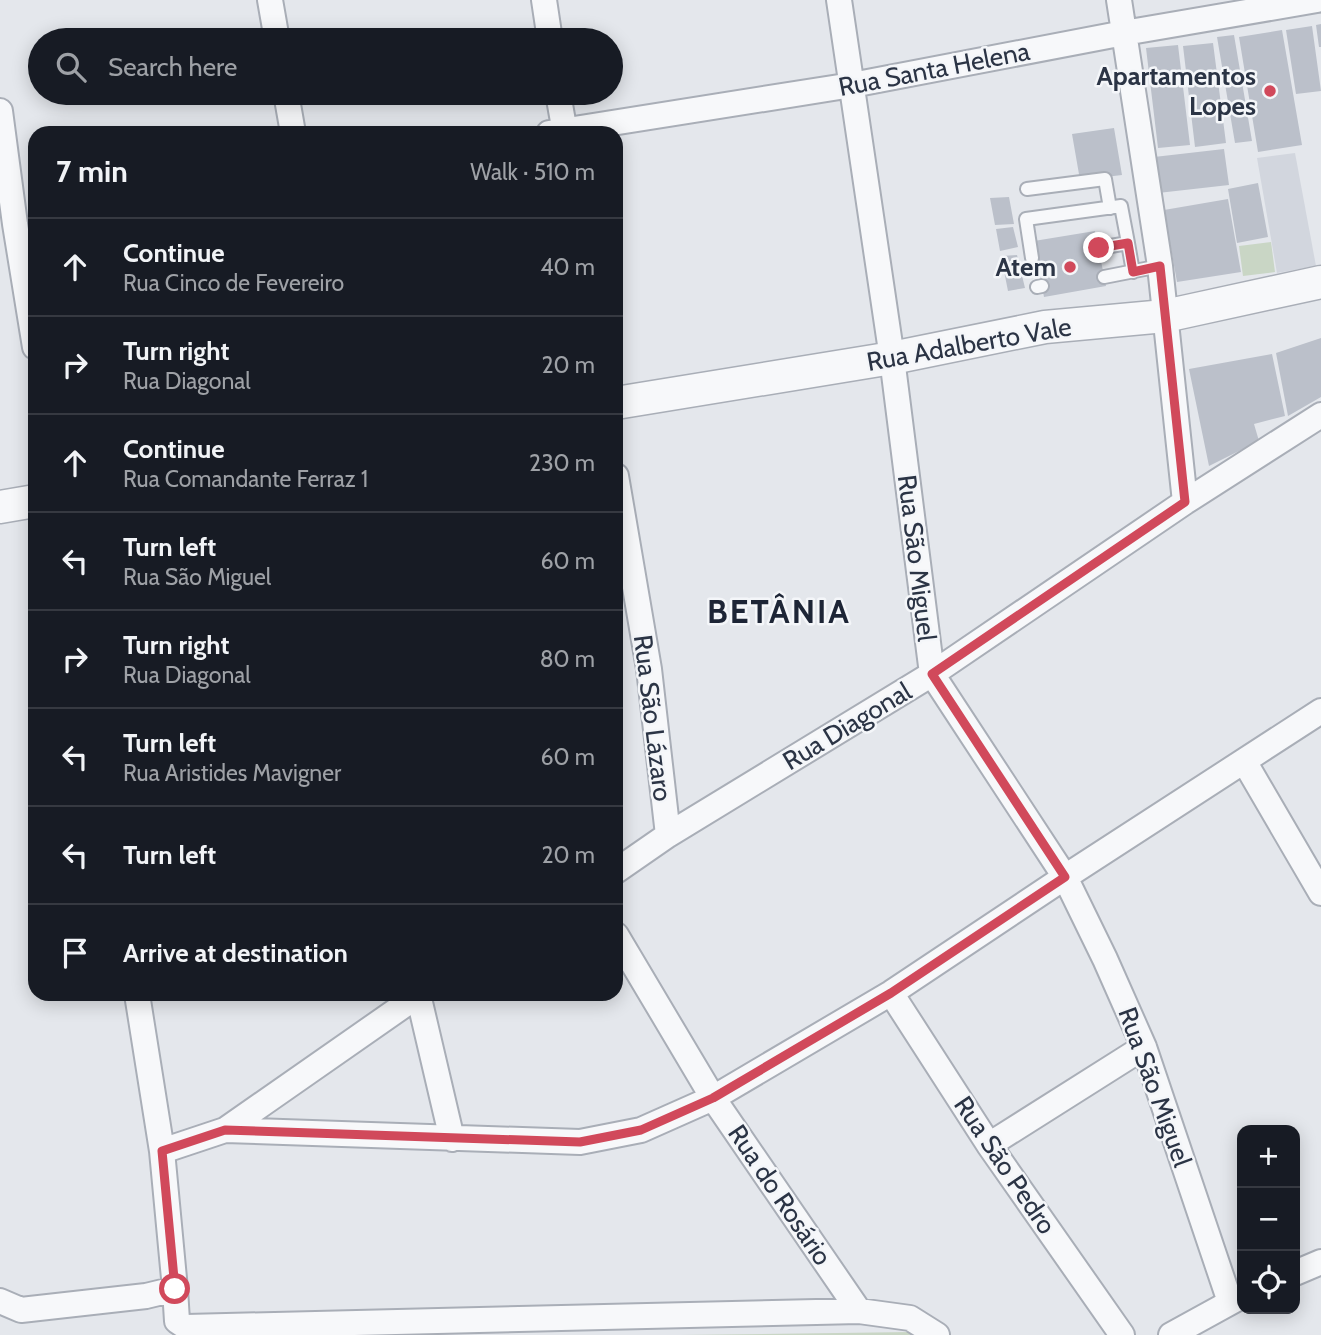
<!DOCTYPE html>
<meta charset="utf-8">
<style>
:root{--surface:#171b24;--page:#20242c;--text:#f1f3f6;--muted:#9ea1a6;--line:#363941}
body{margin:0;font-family:Cabin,sans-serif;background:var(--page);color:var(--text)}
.controls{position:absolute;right:21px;bottom:21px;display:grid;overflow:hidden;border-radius:14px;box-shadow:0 4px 18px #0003}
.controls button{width:63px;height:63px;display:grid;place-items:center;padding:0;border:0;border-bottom:2px solid var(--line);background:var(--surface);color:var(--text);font:35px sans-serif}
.stop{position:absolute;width:21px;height:21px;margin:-16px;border:5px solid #d1495b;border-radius:50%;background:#fff}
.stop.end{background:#d1495b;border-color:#fff;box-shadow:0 2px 7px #0008}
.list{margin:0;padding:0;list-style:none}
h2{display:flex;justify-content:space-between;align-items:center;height:91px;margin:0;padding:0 28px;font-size:30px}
h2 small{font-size:23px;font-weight:400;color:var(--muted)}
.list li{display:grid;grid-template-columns:46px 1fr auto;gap:21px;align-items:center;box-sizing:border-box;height:98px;padding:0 28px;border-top:2px solid var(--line)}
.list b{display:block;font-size:26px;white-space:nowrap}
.list p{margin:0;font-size:23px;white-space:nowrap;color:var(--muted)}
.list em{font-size:23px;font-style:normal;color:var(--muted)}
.icon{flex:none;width:38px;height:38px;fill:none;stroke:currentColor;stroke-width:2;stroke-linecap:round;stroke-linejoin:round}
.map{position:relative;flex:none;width:1321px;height:1335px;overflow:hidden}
.search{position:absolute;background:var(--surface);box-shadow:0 4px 18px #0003;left:28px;top:28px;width:595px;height:77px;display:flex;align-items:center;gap:18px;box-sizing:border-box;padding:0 24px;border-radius:38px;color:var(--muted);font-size:26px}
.panel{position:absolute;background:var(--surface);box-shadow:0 4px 18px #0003;left:28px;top:126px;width:595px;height:875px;border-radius:21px}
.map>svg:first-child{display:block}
.built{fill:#d2d6de}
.green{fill:#c9d6c5}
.building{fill:#bbc0ca}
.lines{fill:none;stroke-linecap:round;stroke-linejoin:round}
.service-casing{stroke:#a9aeb7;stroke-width:16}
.minor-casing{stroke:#a9aeb7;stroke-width:28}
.tertiary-casing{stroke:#a9aeb7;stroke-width:35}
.service{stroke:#f7f8fa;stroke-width:12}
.minor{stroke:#f7f8fa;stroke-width:24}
.tertiary{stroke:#f7f8fa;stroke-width:32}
.route{stroke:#d1495b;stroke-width:9}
.poi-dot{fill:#d1495b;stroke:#f4f6f9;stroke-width:2.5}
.labels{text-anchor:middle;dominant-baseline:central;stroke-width:5;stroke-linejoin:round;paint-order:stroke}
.street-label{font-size:26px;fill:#2b3445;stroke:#f4f6f9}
.poi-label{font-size:26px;font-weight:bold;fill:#2b3445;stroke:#f4f6f9;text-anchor:end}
.district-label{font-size:33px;font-weight:bold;letter-spacing:2px;fill:#1d2536;stroke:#f4f6f9}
</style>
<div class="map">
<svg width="1321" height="1335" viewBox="0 0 1321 1335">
<rect width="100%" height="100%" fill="#e4e7ec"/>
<path class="built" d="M 1295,153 L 1316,266 L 1277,273 L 1257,158 Z"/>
<path class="green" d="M 1271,242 L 1275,272 L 1243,276 L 1239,246 Z
M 912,1332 L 913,1335 L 680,1335 Z"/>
<path class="building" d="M 1321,24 L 1321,47 L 1319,47 L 1316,25 Z
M 1312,26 L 1321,91 L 1296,94 L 1286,30 Z
M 1282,30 L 1302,145 L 1258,152 L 1239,37 Z
M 1234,35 L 1252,141 L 1235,143 L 1217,37 Z
M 1213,43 L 1226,143 L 1195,147 L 1183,46 Z
M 1178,45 L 1190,145 L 1158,148 L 1146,48 Z
M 1114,128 L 1122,175 L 1080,180 L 1072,134 Z
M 1224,149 L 1229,185 L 1158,193 L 1154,157 Z
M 1258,183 L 1268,237 L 1237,243 L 1228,189 Z
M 1009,197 L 1014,224 L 995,225 L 990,198 Z
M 1228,199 L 1241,272 L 1177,282 L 1164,210 Z
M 1013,227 L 1018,247 L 1000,251 L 996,229 Z
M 1095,231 L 1106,286 L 1044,297 L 1034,241 Z
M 1017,255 L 1025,288 L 1008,291 L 1001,256 Z
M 1321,338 L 1321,397 L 1288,416 L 1276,353 Z
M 1272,354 L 1285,416 L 1254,424 L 1259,441 L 1209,466 L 1189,369 Z"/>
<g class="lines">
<g class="service-casing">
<path id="service" d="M 1027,189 L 1105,179 L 1110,208
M 1099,248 L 1128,243 L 1133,272
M 1032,258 L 1026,219 L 1121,206 L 1128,243
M 1104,277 L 1160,266
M 1037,287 L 1042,286"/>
</g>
<g class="minor-casing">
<path id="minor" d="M 270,0 L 277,40
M 544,0 L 550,40
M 839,0 L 892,358 L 932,674 L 1065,877 L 1105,959 L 1144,1047 L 1230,1302
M 1119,0 L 1160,266 L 1185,502
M 286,93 L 293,133
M 558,93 L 565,133
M 0,111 L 15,224 L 35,347
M 549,133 L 852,85 L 1124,33 L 1317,0
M 616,476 L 649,669 L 668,835
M 1244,761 L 1321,893
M 616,871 L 668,835 L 932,674 L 1185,502 L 1321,415
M 616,935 L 713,1098 L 859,1311
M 891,993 L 989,1145 L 1122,1335
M 137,994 L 162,1151 L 175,1289 L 177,1321 L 186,1327 L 859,1311 L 910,1318 L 937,1335
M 418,994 L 452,1139
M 225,1130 L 580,1142 L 641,1130 L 713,1098 L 891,993 L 1065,877 L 1321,711
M 989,1145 L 1144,1047
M 162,1151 L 225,1130 L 420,994
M 1295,1273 L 1321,1262
M 0,1301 L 21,1310 L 146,1296 L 175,1289
M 1171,1335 L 1242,1296"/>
</g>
<g class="tertiary-casing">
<path id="tertiary" d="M 616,403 L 892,358 L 1045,327 L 1165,316 L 1321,282
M 0,507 L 35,501"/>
</g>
<use href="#service" class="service"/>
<use href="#minor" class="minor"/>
<use href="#tertiary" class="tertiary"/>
</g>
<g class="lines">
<path class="route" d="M 175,1289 L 162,1151 L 225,1130 L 580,1142 L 641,1130 L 713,1098 L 891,993 L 1065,877 L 932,674 L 1185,502 L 1160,266 L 1133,272 L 1128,243 L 1099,248"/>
</g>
<g class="poi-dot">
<circle cx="1270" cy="91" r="7"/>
<circle cx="1070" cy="267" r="7"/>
</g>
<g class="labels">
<g class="street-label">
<text transform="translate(934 69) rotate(-11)">Rua Santa Helena</text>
<text transform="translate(969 344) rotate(-10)">Rua Adalberto Vale</text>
<text transform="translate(917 558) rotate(83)">Rua São Miguel</text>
<text transform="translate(653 718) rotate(83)">Rua São Lázaro</text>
<text transform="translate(847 726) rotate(-31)">Rua Diagonal</text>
<text transform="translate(1155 1087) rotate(70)">Rua São Miguel</text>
<text transform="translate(1005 1165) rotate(56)">Rua São Pedro</text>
<text transform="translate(780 1195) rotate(56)">Rua do Rosário</text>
</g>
<g class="poi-label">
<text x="1256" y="76">Apartamentos<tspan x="1256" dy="30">Lopes</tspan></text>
<text x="1056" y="267">Atem</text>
</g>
<g class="district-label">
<text x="779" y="611">BETÂNIA</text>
</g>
</g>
</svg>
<div class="controls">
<button>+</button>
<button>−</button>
<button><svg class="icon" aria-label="locate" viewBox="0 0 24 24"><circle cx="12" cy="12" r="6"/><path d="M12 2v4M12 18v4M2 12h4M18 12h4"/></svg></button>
</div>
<div class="stop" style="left:175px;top:1289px"></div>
<div class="stop end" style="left:1099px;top:248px"></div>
<div class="search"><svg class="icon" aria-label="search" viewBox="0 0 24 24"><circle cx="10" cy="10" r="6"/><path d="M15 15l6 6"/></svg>Search here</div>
<section class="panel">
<h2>7 min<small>Walk · 510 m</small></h2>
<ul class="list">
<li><svg class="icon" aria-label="ahead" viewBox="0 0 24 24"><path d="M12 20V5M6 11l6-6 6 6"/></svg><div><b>Continue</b><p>Rua Cinco de Fevereiro</p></div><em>40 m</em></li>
<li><svg class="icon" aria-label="right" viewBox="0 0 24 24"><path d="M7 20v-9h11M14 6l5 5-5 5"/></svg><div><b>Turn right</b><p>Rua Diagonal</p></div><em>20 m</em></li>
<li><svg class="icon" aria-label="ahead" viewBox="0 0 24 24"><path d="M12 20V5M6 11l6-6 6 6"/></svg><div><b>Continue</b><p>Rua Comandante Ferraz 1</p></div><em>230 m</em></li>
<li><svg class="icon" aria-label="left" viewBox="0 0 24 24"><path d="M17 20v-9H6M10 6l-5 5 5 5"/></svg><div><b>Turn left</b><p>Rua São Miguel</p></div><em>60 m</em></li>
<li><svg class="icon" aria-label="right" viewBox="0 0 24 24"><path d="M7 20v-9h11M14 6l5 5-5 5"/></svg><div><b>Turn right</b><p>Rua Diagonal</p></div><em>80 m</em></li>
<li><svg class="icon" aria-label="left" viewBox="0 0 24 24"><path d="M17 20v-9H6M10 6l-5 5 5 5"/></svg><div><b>Turn left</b><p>Rua Aristides Mavigner</p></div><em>60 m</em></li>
<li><svg class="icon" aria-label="left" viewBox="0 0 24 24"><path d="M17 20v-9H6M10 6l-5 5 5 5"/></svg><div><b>Turn left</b></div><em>20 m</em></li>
<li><svg class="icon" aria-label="arrive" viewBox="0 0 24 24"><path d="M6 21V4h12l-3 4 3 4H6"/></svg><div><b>Arrive at destination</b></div></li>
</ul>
</section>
</div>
